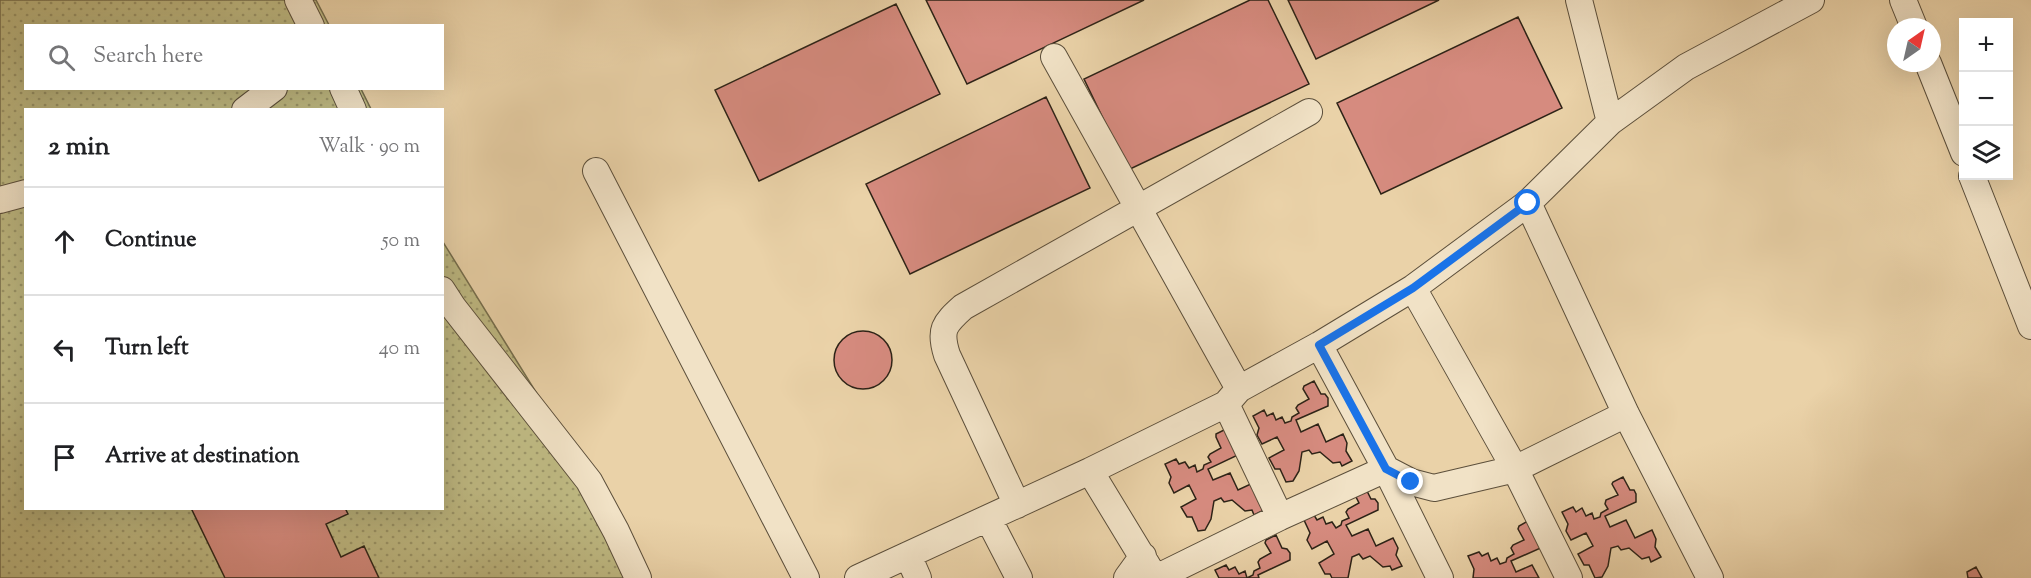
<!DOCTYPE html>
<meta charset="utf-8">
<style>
:root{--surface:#fff;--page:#f2f2f2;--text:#202124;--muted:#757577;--line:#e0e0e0}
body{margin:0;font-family:"Sorts Mill Goudy",serif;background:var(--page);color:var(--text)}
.controls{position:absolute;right:18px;top:18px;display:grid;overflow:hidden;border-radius:0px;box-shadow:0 6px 24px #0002}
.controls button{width:54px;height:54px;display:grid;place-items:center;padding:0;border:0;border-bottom:2px solid var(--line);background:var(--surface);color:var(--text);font:30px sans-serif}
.compass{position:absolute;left:1887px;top:18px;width:54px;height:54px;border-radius:50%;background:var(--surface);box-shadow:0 6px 24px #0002;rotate:34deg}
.stop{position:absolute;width:18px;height:18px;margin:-14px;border:4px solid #1a73e8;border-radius:50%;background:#fff}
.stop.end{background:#1a73e8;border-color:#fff;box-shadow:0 2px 6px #0008}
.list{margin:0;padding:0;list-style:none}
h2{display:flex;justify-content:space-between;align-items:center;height:78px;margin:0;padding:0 24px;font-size:26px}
h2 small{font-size:20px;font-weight:400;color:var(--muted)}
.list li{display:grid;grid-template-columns:39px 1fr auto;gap:18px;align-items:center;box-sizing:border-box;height:108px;padding:0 24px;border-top:2px solid var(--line)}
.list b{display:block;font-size:22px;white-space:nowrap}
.list em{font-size:20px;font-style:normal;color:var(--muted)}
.icon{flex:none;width:33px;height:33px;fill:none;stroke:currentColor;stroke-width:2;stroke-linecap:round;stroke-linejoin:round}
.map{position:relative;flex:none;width:2031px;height:578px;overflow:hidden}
.search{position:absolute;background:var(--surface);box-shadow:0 6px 24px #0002;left:24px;top:24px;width:420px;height:66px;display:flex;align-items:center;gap:15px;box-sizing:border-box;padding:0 21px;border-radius:0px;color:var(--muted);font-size:22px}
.panel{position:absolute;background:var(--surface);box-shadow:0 6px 24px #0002;left:24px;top:108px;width:420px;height:402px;border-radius:0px}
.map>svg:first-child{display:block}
.grass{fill:url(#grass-dots);stroke:#766e4d;stroke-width:1.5}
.building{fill:#d68b7f;stroke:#2d2317;stroke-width:1.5}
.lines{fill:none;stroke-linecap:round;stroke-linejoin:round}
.minor-casing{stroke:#5c4f3b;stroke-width:28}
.minor{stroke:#f1e2c6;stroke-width:26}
.route{stroke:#1a73e8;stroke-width:8}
</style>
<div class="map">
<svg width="2031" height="578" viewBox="0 0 2031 578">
<defs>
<pattern id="grass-dots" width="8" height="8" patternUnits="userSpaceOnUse" patternTransform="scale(1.5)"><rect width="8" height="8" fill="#bfba83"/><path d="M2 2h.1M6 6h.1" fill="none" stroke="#9c976a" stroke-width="1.8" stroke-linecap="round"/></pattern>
</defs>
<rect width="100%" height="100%" fill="#ead2a8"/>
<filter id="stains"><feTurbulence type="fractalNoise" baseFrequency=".00333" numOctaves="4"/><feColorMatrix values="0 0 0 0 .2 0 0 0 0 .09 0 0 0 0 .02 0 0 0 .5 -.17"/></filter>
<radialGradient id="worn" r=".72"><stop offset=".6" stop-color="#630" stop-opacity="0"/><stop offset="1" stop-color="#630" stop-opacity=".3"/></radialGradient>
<path class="grass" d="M 0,0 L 316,0 L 329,25 L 26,26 L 26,88 L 361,89 L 371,109 L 26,110 L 26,508 L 442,508 L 443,242 L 651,578 L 0,578 Z"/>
<path class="building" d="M 926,0 L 1144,0 L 967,84 Z
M 1250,0 L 1268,0 L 1309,84 L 1128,170 L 1084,79 Z
M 1288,0 L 1439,0 L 1316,59 Z
M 896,4 L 940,94 L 759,181 L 715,90 Z
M 1518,17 L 1562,108 L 1381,194 L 1337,103 Z
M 1046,97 L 1090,188 L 910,274 L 866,184 Z
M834 360a29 29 0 1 1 58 0a29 29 0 1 1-58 0Z
M 1314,381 L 1321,394 L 1325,394 L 1328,398 L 1328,406 L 1296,420 L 1301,432 L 1318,424 L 1326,442 L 1343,434 L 1347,443 L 1346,451 L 1352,461 L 1342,466 L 1340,462 L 1333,463 L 1320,452 L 1312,454 L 1309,450 L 1302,452 L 1299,471 L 1293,481 L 1286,482 L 1280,469 L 1275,469 L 1269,458 L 1284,450 L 1277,437 L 1262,444 L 1257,435 L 1259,428 L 1253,416 L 1264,410 L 1267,416 L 1273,413 L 1276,420 L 1282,417 L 1285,423 L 1291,421 L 1292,417 L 1299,413 L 1296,408 L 1298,405 L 1309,399 L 1303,389 L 1304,386 Z
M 1226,429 L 1240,454 L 1208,469 L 1213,480 L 1230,473 L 1238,490 L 1255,482 L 1264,510 L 1254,515 L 1252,510 L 1245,511 L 1232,500 L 1224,502 L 1221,498 L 1214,501 L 1211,519 L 1205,530 L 1198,531 L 1192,517 L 1187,517 L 1181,507 L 1196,499 L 1189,485 L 1174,493 L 1169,483 L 1171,477 L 1165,464 L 1176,459 L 1179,464 L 1185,462 L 1189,468 L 1195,465 L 1197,472 L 1203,469 L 1204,465 L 1211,462 L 1208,457 L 1210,454 L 1221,448 L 1216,437 L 1216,434 Z
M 1623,477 L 1630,490 L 1634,490 L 1636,494 L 1636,502 L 1605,516 L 1610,527 L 1626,520 L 1635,538 L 1652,530 L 1656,539 L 1655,547 L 1661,557 L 1651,562 L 1649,557 L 1642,559 L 1629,548 L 1621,550 L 1618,546 L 1611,548 L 1608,566 L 1602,577 L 1595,578 L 1589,565 L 1584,565 L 1578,554 L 1593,546 L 1586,533 L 1571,540 L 1566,531 L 1568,524 L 1562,512 L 1573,507 L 1576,512 L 1582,508 L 1586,516 L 1592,513 L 1594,519 L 1600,517 L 1601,513 L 1608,509 L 1605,504 L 1606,500 L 1618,495 L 1612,484 L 1613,482 Z
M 1364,485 L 1371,499 L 1375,499 L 1378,503 L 1378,510 L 1346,525 L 1352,536 L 1368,529 L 1376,546 L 1393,538 L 1398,548 L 1396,555 L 1402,566 L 1392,570 L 1390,566 L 1383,567 L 1370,556 L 1363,559 L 1359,554 L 1352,557 L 1348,578 L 1332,578 L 1330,574 L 1325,574 L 1319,563 L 1334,554 L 1327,541 L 1312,549 L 1307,540 L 1310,533 L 1304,520 L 1314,515 L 1317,520 L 1323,517 L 1326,524 L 1332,522 L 1336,528 L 1341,525 L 1342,521 L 1349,518 L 1346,512 L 1348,509 L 1359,503 L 1354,493 Z
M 191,508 L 345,508 L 348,514 L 326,524 L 341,557 L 364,546 L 379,578 L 225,578 Z
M 1528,521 L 1543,547 L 1511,561 L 1516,572 L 1532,565 L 1539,578 L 1473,578 L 1474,569 L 1468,556 L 1479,552 L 1482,556 L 1488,553 L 1491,561 L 1497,558 L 1500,564 L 1506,562 L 1507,558 L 1514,554 L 1511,548 L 1513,545 L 1524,540 L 1518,529 L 1519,526 Z
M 1276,535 L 1282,548 L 1287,549 L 1290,553 L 1290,560 L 1258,575 L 1259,578 L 1219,578 L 1215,570 L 1226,565 L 1229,570 L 1235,567 L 1239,574 L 1245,571 L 1247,578 L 1253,575 L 1254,571 L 1260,568 L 1258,562 L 1260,559 L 1271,553 L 1265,543 L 1266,540 Z
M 1976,567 L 1982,578 L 1968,578 L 1967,572 Z"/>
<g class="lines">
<g class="minor-casing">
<path id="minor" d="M 298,0 L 311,26
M 1579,0 L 1610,122
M 1903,0 L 1914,27
M 1054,57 L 1239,389
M 1928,63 L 1964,153
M 343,88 L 353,110
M 245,110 L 274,88
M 596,171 L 806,578
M 1972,176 L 2031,326
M 0,200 L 26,193
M 1528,203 L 1626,414 L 1710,578
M 1413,288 L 1515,469 L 1569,578
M 442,290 L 453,307 L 589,481 L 616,531 L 638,578
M 1319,345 L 1386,469 L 1440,578
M 1226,404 L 1280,517
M 1090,471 L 1155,578
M 1017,505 L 947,355 C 939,330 944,324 963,307 L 1309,112
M 988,518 L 1019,578
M 908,555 L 918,578
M 858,578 L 1090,471 L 1226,404 L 1239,389 L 1319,345 L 1413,288 L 1528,203 L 1610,122 L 1686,67 L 1811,0
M 1127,578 L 1143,556
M 1156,578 L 1280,517 L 1386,469 L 1411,482 L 1434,488 L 1515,469 L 1626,414"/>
</g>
<use href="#minor" class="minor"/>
</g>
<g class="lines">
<path class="route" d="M 1411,482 L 1386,469 L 1319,345 L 1413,288 L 1528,203"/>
</g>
<rect width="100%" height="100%" filter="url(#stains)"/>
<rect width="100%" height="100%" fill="url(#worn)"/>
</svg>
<div class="controls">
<button>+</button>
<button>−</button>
<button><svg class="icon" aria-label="layers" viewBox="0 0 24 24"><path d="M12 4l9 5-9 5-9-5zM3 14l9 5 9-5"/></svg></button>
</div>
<svg class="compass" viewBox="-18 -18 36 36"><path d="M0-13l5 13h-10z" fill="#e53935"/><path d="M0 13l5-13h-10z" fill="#757577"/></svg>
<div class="stop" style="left:1528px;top:203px"></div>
<div class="stop end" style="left:1411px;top:482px"></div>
<div class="search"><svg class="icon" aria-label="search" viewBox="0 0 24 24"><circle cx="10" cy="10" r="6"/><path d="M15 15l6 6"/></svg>Search here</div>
<section class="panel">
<h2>2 min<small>Walk · 90 m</small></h2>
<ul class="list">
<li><svg class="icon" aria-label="ahead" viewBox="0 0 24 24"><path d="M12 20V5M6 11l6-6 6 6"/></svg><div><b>Continue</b></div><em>50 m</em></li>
<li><svg class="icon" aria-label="left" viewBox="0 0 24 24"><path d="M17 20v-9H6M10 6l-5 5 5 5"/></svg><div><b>Turn left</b></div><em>40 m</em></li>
<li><svg class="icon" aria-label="arrive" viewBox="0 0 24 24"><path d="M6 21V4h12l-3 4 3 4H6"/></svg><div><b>Arrive at destination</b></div></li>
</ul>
</section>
</div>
